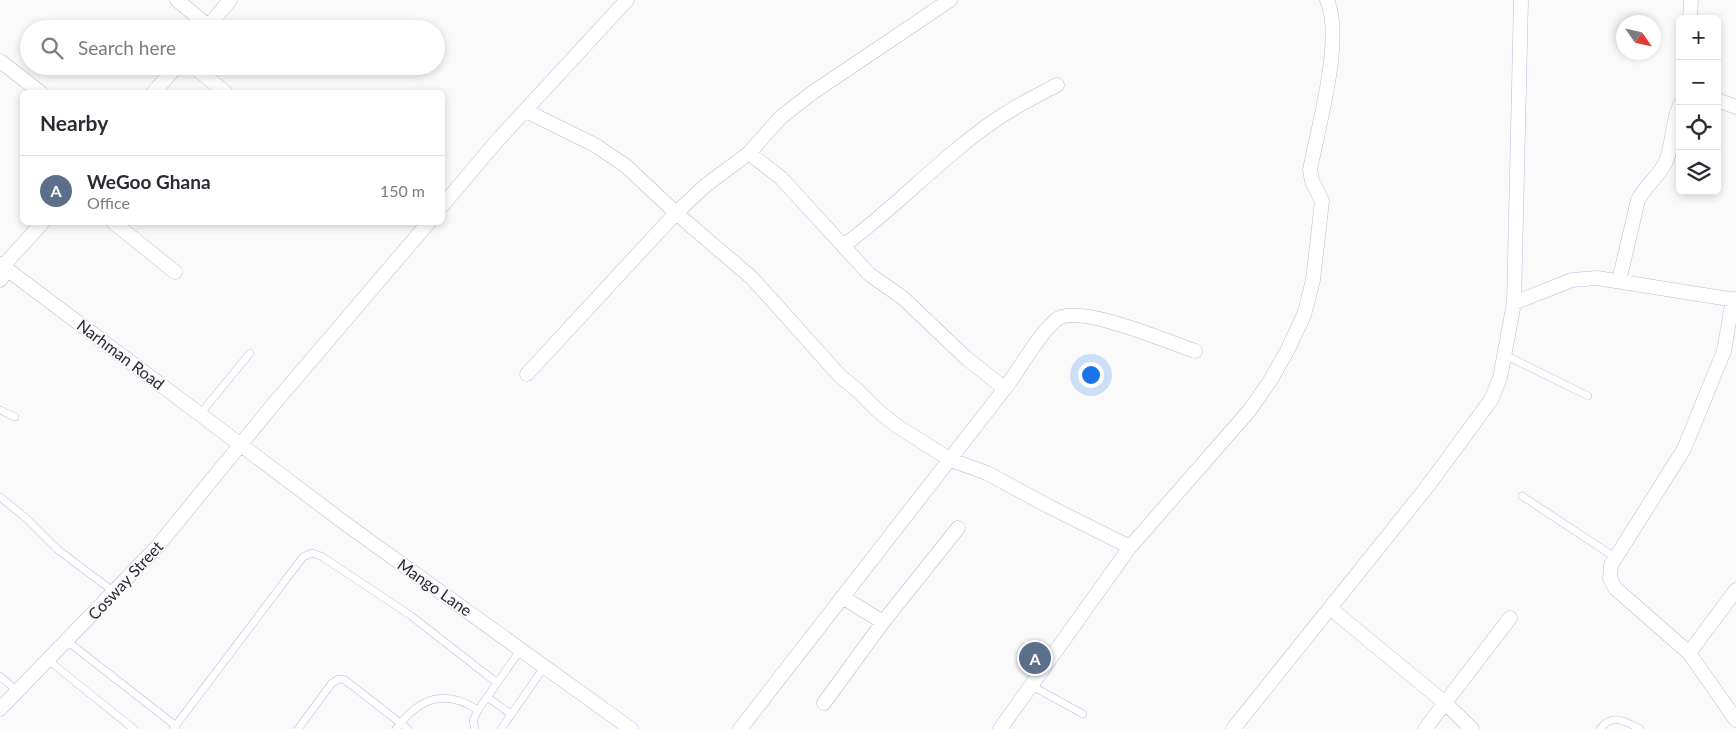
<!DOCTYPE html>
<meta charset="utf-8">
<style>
:root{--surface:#fff;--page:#f7f7f7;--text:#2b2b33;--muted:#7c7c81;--line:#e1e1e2;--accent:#1c815b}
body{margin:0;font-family:Lato,sans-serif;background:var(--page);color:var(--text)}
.controls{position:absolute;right:15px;top:15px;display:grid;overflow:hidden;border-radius:8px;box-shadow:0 2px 8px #0003}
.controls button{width:45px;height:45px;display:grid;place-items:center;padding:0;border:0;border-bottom:1px solid var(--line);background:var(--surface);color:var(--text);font:25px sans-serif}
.compass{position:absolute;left:1616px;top:15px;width:45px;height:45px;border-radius:50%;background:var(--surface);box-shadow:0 2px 8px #0003;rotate:124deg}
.you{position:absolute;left:1090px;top:374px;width:18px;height:18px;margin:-12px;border:4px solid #fff;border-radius:50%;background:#1a73e8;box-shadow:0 0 0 8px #1a73e833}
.badge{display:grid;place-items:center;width:32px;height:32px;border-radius:50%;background:var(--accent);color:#fff;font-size:16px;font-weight:700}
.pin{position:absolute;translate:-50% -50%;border:2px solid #fff;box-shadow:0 1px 5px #0006}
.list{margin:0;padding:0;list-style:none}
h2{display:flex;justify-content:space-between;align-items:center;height:65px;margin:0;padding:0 20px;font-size:21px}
h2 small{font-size:16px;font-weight:400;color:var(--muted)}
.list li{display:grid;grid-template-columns:32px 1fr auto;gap:15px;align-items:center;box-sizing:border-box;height:70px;padding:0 20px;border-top:1px solid var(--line)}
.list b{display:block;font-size:19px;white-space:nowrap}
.list p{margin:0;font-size:16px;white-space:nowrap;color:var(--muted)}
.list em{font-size:16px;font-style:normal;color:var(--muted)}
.icon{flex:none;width:28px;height:28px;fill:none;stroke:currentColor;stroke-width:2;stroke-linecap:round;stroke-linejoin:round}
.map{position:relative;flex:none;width:1736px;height:729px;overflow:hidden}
.search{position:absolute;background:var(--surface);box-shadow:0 2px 8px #0003;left:20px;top:20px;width:425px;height:55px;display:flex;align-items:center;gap:12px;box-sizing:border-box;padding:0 18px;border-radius:28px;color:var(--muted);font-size:19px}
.panel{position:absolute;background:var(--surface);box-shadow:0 2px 8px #0003;left:20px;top:90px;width:425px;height:135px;border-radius:8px}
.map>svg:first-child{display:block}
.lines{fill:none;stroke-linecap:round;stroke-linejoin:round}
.service-casing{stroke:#b3bedd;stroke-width:8}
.minor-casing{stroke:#b3bedd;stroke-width:15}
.service{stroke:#fff;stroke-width:7}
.minor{stroke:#fff;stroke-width:14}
.labels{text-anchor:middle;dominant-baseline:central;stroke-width:4;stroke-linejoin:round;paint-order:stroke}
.street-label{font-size:16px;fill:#242834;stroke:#fafafa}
</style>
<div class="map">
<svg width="1736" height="729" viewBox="0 0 1736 729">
<rect width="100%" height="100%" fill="#fafafa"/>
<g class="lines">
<g class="service-casing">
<path id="service" d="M 1505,355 L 1588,396
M 0,410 L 15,417
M 201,413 L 250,353
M 1522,496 L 1616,558
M 0,497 L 26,518 L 57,549 L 114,592
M 67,641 L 176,726
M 48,660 L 134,729
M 0,676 L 17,691
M 1032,686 L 1083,714
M 487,697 L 511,714
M 173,729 L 303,557 L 312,553 L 321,556 L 410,615 L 496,682
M 298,729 L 332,683 L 339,679 L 345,680 L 408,729
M 396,729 C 419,698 444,688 478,710
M 475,729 L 473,721 L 478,710 L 521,649
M 501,729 L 545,666
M 1600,729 C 1612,713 1625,721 1640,729"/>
</g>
<g class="minor-casing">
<path id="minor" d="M 177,0 L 208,26
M 1690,19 L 1691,0
M 206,29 L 230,0
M 0,61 L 40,92
M 193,66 L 225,92
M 154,92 L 177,66
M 1717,100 L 1736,107
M 526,111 L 595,145 L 626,166 L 676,213 L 706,185 L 749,153 L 781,117 L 812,93 L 950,0
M 749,153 L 781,178 L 869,274 L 903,298 L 965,357 L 999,384 L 1006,387 C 1019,370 1043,327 1059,318 C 1083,305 1168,342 1195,351
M 442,206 L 496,142 L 627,0
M 113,222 L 175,272
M 843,246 C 898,206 944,154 1000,117 C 1018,105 1038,95 1057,85
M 0,264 L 346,524 L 631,729
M 3,266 L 43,222
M 0,280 L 8,270
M 1619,281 L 1638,200 C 1646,184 1662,174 1667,159 C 1673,141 1672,122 1680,105
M 1733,299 L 1724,351 L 1684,449 L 1611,565 L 1610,578 L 1615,588 L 1689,653 L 1736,720
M 1514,303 L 1572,280 L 1597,278 L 1736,300
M 527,374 L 676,213 L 752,278 L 840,376 L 857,390 L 877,410 L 897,426 L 951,460 L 987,473 L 1048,506 L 1130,547
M 842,597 L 883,622
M 1330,608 L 1445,703 L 1472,729
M 1689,653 L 1736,590
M 824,703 L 883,622 L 958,528
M 0,709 L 156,548 L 272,406 L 429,222
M 740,729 L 1006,387
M 1000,729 L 1130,547 L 1249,411 L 1270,381 L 1287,351 L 1304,315 L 1313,280 L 1322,201 L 1312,181 L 1310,170 C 1318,127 1344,38 1327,0
M 1233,729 L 1427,487 L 1491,400 L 1500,378 L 1514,303 L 1521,0
M 1425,729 L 1510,618"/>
</g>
<use href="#service" class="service"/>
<use href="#minor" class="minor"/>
</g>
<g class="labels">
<g class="street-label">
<text transform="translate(121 354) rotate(37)">Narhman Road</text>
<text transform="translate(125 580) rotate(-47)">Cosway Street</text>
<text transform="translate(435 587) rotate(35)">Mango Lane</text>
</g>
</g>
</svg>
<div class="controls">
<button>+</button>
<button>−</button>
<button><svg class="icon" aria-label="locate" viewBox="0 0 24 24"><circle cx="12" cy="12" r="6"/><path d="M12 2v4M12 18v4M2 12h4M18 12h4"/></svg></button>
<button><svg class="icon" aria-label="layers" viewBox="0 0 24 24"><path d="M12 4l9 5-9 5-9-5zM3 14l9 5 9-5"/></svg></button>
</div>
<svg class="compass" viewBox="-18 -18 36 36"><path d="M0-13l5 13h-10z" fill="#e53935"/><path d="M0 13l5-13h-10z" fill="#7c7c81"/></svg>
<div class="you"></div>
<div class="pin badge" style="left:1035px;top:658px;background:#5c6f8a">A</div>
<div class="search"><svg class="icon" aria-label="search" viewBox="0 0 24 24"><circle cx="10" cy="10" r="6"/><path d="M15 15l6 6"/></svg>Search here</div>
<section class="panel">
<h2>Nearby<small></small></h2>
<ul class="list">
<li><span class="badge" style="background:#5c6f8a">A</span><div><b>WeGoo Ghana</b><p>Office</p></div><em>150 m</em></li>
</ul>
</section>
</div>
